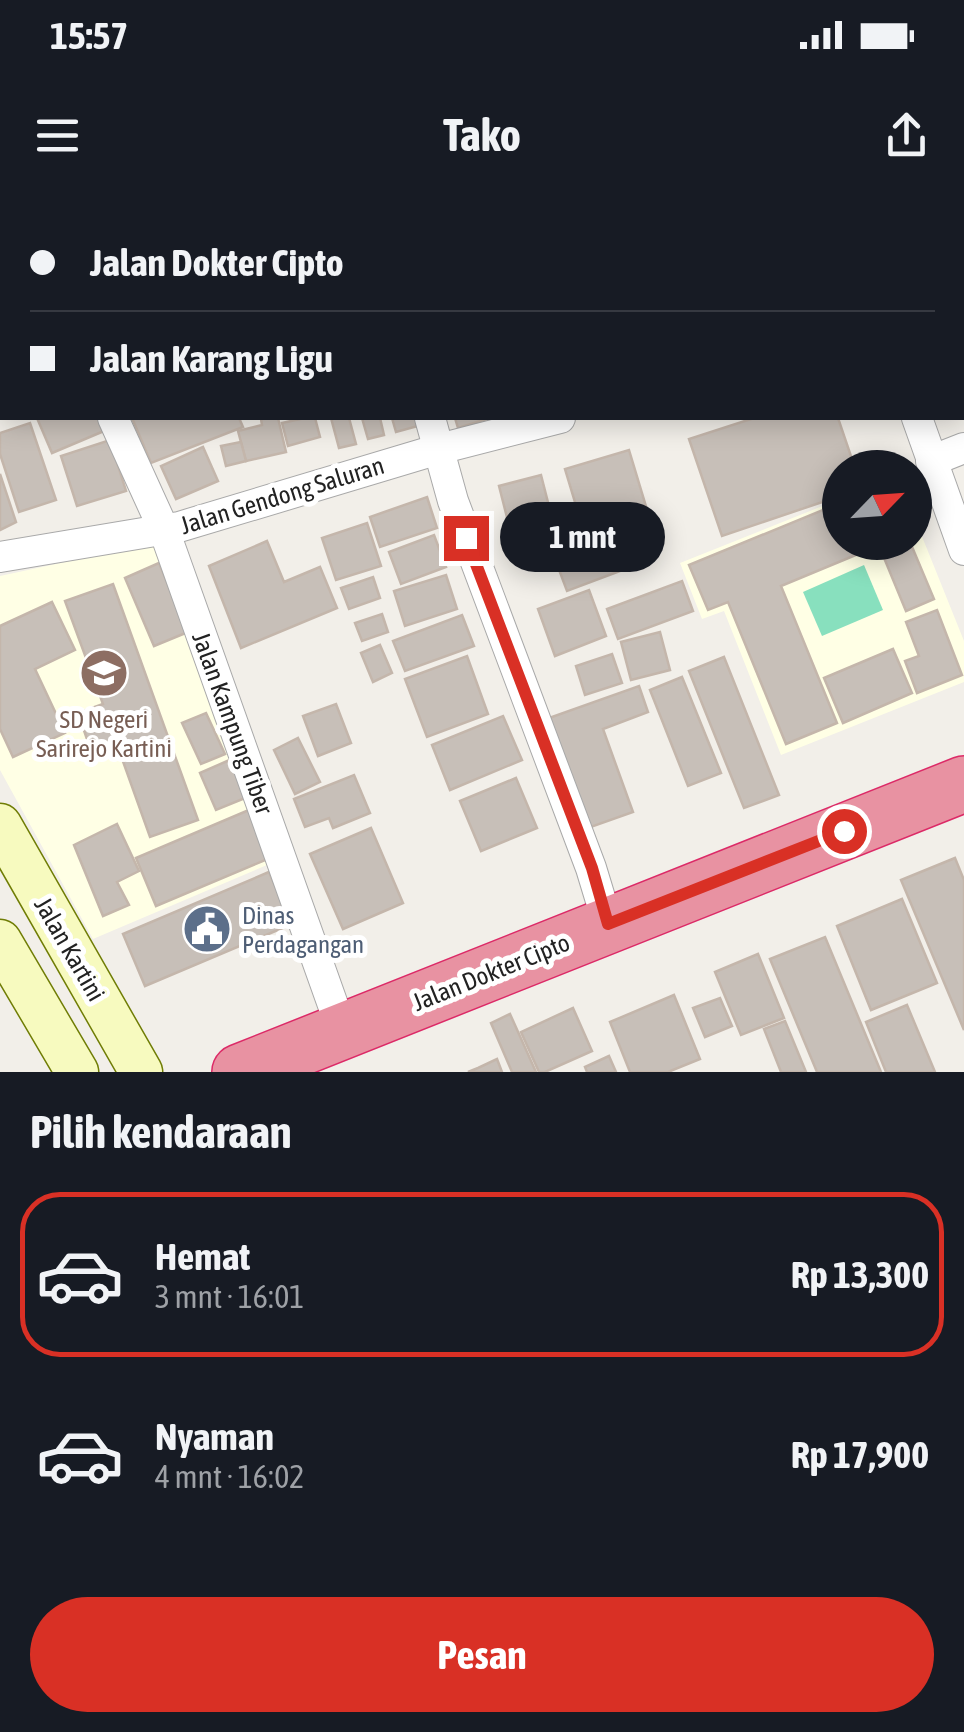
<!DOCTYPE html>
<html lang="id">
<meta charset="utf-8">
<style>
:root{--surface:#171b24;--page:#242831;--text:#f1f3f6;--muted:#9ea1a6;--line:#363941;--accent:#d93025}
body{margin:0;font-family:"Asap Condensed",sans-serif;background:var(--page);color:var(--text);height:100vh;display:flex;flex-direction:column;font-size:38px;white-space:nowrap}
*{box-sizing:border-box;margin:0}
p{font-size:32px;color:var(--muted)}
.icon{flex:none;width:55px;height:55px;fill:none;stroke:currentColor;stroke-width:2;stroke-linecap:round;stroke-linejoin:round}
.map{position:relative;height:872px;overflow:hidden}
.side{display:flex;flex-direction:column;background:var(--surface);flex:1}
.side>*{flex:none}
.hud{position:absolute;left:0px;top:0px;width:965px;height:220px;box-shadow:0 5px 25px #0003;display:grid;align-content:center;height:220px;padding:0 30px;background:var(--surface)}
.needle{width:65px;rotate:65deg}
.fabs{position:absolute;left:822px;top:250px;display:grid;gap:20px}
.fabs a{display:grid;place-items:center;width:110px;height:110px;border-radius:50%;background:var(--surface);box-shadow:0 5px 25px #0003;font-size:50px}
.end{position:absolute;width:45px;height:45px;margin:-22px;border:12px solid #d93025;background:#fff;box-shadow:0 0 0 5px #fff}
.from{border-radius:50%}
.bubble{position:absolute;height:70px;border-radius:35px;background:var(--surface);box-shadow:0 5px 25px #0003;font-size:32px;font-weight:700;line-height:70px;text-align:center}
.hud b{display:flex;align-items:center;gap:35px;height:95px;font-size:38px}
.hud b+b{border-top:2px solid var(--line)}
.hud i{width:25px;height:25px;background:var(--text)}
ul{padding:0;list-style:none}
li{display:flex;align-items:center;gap:30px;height:165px;margin:0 20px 15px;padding:0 10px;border:5px solid transparent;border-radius:40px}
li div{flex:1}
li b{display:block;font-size:38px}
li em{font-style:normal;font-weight:700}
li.active{border-color:var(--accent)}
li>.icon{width:90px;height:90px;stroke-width:1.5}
h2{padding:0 30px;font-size:45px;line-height:120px}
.primary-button{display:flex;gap:20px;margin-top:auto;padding:20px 30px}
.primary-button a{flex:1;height:115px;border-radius:60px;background:var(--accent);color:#fff;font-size:40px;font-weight:700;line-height:115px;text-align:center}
.status{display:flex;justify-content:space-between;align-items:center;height:70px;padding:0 50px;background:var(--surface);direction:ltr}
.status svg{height:28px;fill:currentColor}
header{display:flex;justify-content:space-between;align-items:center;height:130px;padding:0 30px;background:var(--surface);font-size:45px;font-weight:700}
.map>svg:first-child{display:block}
</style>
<div class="status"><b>15:57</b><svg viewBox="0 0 49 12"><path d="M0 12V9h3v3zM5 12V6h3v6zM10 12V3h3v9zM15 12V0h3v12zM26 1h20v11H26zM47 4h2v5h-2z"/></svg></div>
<header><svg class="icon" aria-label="menu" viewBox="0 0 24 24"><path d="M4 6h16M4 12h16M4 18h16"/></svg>Tako<svg class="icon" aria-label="share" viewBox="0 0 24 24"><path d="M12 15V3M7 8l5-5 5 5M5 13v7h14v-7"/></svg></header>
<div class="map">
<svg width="964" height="872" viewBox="0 0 964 872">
<rect width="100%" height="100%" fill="#f2efe9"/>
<g fill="#ffffe5">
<path d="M840,299V342H915V319L964,441V482L781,555L724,411L702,419L680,363Z"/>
<path d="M163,341L274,662L93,739L0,570V376Z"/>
</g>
<path fill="#88e0be" d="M864,365L883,410L822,436L803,392Z"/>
<g fill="#c7bfb8" stroke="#c4b6ab" stroke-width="2.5">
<path d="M67,0H104L105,2H63Z"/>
<path d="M137,0H180L174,2H138Z"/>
<path d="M380,0H474L475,2H381Z"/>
<path d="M508,0H558L559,2H509Z"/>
<path d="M691,0H810L811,2H686Z"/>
<path d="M929,0H961L964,5V12L962,2H924Z"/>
<path d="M37,218H98L104,231L52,253Z"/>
<path d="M132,218H239L243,227L151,263Z"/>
<path d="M278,218L286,252L246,261L238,231L262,225L261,219Z"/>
<path d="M305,218H315L320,237L288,246L282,223Z"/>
<path d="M331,218H349L356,244L339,248Z"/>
<path d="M362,218H380L384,235L368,239Z"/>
<path d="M392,218H427L429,223L396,232Z"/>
<path d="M455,218H490L458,228Z"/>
<path d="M754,218H838L855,268H840V296L722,336L689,239Z"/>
<path d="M30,223L56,300L19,312L0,254V233Z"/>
<path d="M110,240L126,291L77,306L61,256Z"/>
<path d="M241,242L246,261L226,266L221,246Z"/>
<path d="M203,247L218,281L176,299L161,266Z"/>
<path d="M629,250L651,323L587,342L565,269Z"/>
<path d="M0,274L16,322L0,330Z"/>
<path d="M541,275L554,326L512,337L499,286Z"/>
<path d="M427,297L437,328L380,347L370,317Z"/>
<path d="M840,303V342H887L781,386L837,523L786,544L728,402L708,410L689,365Z"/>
<path d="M367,323L381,366L336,380L322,338Z"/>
<path d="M624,333L636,365L567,391L555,359Z"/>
<path d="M434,335L446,367L401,384L389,352Z"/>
<path d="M267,341L284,382L320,367L337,408L241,448L209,366Z"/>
<path d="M907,342H910L934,399L906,411L882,353Z"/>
<path d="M159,363L188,432L154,446L125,378Z"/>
<path d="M446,375L457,409L405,426L394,391Z"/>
<path d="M373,377L380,398L349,409L341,388Z"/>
<path d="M682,381L693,411L618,439L607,409Z"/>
<path d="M113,384L198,620L150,637L115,539L90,548L78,513L103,504L65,401Z"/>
<path d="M589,390L606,436L555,456L538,409Z"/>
<path d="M52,402L75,450L35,469L65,533L13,557L0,529V426Z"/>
<path d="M937,410L962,475L917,493L905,461L919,456L906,422Z"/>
<path d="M382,414L388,432L362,441L355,423Z"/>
<path d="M462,415L474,446L405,471L393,441Z"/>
<path d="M660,432L670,470L631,480L621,442Z"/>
<path d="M380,445L392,473L373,482L361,453Z"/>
<path d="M893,449L912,493L843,523L824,478Z"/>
<path d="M612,454L622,483L585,495L576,466Z"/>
<path d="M467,456L488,514L427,537L405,479Z"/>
<path d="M724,457L779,595L744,608L689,471Z"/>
<path d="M682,477L721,573L688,586L650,490Z"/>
<path d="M639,486L648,512L603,529L633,612L588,628L549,518Z"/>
<path d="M336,504L351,543L318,556L303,516Z"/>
<path d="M206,513L225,554L201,564L182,523Z"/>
<path d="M503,516L522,560L450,590L432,545Z"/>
<path d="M298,538L320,582L295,594L274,550Z"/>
<path d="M234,558L250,596L216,610L200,573Z"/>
<path d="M354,575L370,613L333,628L329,618L305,627L294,599Z"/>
<path d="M516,578L537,628L481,651L460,601Z"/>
<path d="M249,610L270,658L156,706L136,658Z"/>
<path d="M117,624L139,671L117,682L129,705L103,716L74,645Z"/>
<path d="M371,628L403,703L343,729L310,654Z"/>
<path d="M955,658L964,680V830L901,680Z"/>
<path d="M269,672L292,724L145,786L123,734Z"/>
<path d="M902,699L937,783L871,810L837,726Z"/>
<path d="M825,737L881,872H817L770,759Z"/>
<path d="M758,754L784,818L741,835L715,772Z"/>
<path d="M674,795L700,859L668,872H630L610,822Z"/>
<path d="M720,798L732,826L705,837L693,808Z"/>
<path d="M907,805L935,872H886L866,822Z"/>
<path d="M573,808L592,851L545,872H539L521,832Z"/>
<path d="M510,814L536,872H512L491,823Z"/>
<path d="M785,821L806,872H781L764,829Z"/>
<path d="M609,856L616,872H587L585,867Z"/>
<path d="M497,859L502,872H468L478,868Z"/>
</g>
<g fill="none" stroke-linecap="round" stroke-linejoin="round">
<g stroke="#a9a9a9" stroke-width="32">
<g id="street">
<path d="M32,0L33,2"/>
<path d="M123,0L124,2"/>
<path d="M370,0L371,2"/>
<path d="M566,0L567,2"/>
<path d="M843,0L844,2"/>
<path d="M273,2L279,0"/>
<path d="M0,108L2,111"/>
<path d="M962,115L964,114"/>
<path d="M113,218L164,330L343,833"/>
<path d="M430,218L453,301L591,668L608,724"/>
<path d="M917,218L964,350"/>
<path d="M931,261L964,248"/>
<path d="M0,357L179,327L439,249L560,218"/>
</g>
</g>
<g stroke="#707d05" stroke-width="45">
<g id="secondary">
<path d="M0,625L141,872"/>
<path d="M0,741L77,872"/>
</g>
</g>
<g stroke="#dc2a67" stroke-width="58">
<path id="highway" d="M240,872L964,584"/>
</g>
<use href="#street" stroke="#fff" stroke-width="30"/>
<use href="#secondary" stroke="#f7fabf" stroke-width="42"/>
<use href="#highway" stroke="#e892a2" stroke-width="55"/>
</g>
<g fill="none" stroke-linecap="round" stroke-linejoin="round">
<path stroke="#d93025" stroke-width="12" d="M466,338L592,668L608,724L844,631"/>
</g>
<defs>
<g id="school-disc" transform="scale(2.5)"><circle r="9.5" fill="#8d6e63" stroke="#fff"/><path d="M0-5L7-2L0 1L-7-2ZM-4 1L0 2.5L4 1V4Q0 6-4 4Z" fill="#fff"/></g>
<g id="civic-disc" transform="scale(2.5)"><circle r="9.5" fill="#5c6f8a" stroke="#fff"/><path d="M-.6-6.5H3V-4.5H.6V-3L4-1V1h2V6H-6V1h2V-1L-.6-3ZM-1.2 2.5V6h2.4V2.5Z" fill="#fff"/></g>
</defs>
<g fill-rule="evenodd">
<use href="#school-disc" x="104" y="473"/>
<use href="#civic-disc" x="207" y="729"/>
</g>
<g text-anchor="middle" stroke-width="10" stroke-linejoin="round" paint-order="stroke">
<g font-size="25" fill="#222" stroke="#fff">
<text transform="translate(282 295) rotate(-17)" y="9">Jalan Gendong Saluran</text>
<text transform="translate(233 523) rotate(70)" y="9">Jalan Kampung Tiber</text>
<text transform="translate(70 749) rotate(60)" y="9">Jalan Kartini</text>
<text transform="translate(491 772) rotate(-22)" y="9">Jalan Dokter Cipto</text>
</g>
<g font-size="25" fill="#785e54" stroke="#fff">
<text x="104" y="528">SD Negeri<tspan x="104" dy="29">Sarirejo Kartini</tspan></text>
</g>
<g font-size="25" fill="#4e5e75" stroke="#fff" text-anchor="start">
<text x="242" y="724">Dinas<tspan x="242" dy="29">Perdagangan</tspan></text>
</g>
</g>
</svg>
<div class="fabs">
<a><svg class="needle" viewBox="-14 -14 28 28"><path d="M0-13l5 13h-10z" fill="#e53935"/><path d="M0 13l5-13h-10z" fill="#9ea1a6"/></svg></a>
</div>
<i class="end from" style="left:844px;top:631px"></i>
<i class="end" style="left:466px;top:338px"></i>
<div class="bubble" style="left:500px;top:302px;width:165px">1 mnt</div>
<div class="hud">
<b><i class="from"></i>Jalan Dokter Cipto</b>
<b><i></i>Jalan Karang Ligu</b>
</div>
</div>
<section class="side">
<h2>Pilih kendaraan</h2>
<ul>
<li class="active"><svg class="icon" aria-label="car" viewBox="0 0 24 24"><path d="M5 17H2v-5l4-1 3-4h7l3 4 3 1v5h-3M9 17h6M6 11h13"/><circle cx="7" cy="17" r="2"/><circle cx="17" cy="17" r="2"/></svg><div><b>Hemat</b><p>3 mnt · 16:01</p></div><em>Rp 13,300</em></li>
<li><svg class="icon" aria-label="car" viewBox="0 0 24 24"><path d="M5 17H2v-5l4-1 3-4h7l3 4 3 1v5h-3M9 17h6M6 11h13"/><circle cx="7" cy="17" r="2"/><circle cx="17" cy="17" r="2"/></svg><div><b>Nyaman</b><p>4 mnt · 16:02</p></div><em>Rp 17,900</em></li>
</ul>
<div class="primary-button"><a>Pesan</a></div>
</section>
